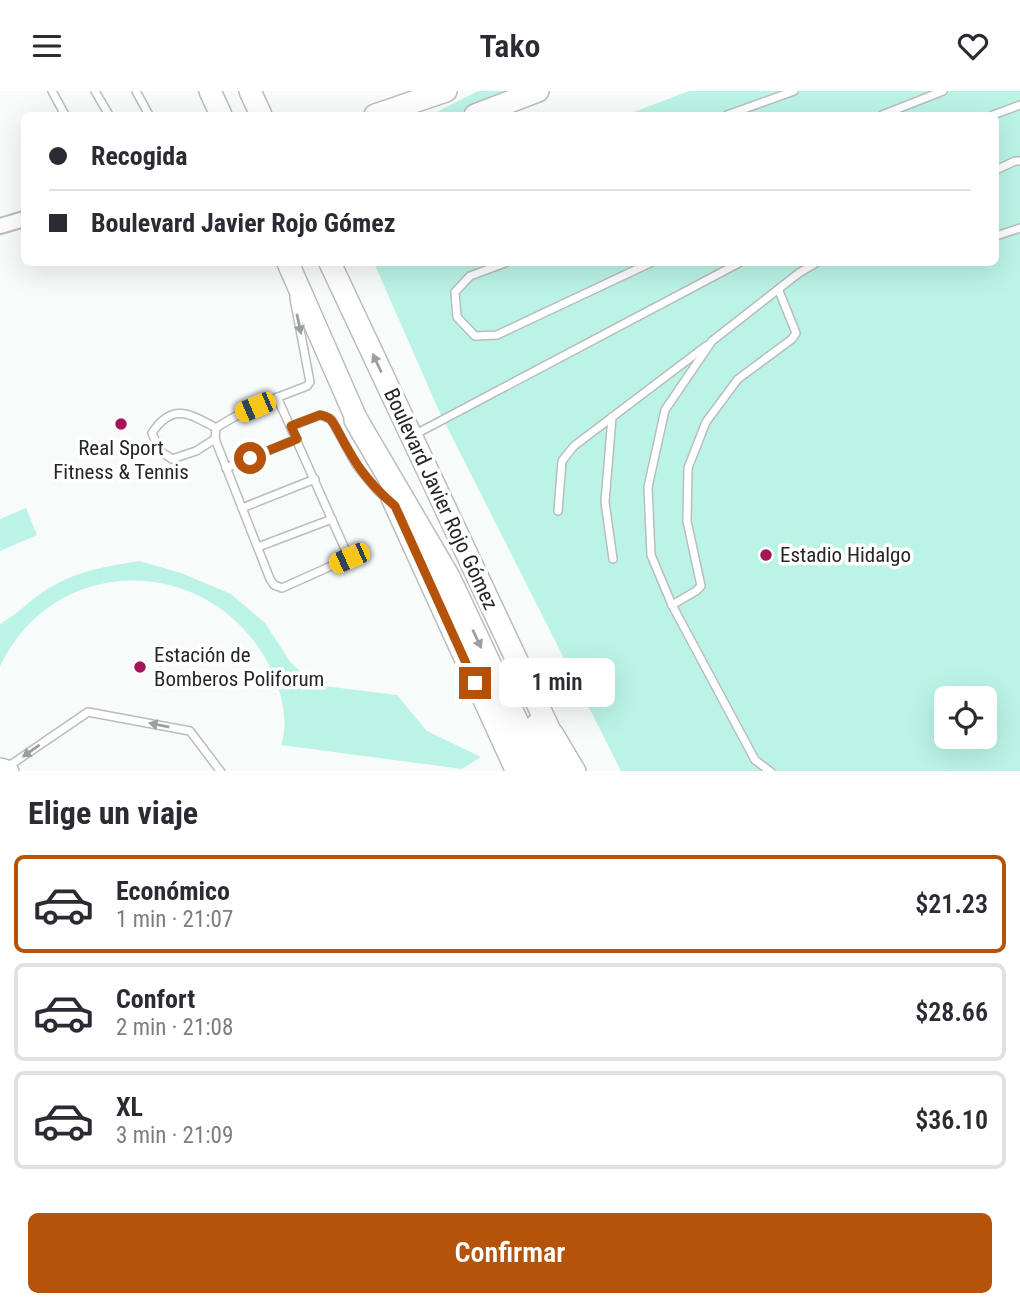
<!DOCTYPE html>
<html lang="es">
<meta charset="utf-8">
<style>
:root{--surface:#fff;--page:#f7f7f7;--text:#2b2b33;--muted:#7c7c81;--line:#e1e1e2;--accent:#b45309}
body{margin:0;font-family:"Roboto Condensed",sans-serif;background:var(--page);color:var(--text);height:100vh;display:flex;flex-direction:column;font-size:26px;white-space:nowrap}
*{box-sizing:border-box;margin:0}
p{font-size:23px;color:var(--muted)}
.icon{flex:none;width:38px;height:38px;fill:none;stroke:currentColor;stroke-width:2;stroke-linecap:round;stroke-linejoin:round}
.map{position:relative;height:680px;overflow:hidden}
.sheet{display:flex;flex-direction:column;background:var(--surface);flex:1}
.sheet>*{flex:none}
.top-card{position:absolute;left:21px;top:21px;width:978px;height:154px;border-radius:10px;box-shadow:0 7px 28px #0002;display:grid;align-content:center;height:154px;padding:0 28px;background:var(--surface)}
.tools{position:absolute;left:934px;top:595px;display:grid;gap:14px}
.tools a{display:grid;place-items:center;width:63px;height:63px;border-radius:10px;background:var(--surface);box-shadow:0 7px 28px #0002;font-size:35px}
.end{position:absolute;width:32px;height:32px;margin:-16px;border:9px solid #b45309;background:#fff;box-shadow:0 0 0 4px #fff}
.from{border-radius:50%}
.bubble{position:absolute;height:49px;border-radius:10px;background:var(--surface);box-shadow:0 7px 28px #0002;font-size:23px;font-weight:600;line-height:49px;text-align:center}
.car{position:absolute;width:21px;height:42px;margin:-21px -10px;border-radius:9px;box-shadow:0 0 5px 2px #0007;background:linear-gradient(#f5c518 24%,#345 0 40%,#f5c518 0 76%,#345 0 86%,#f5c518 0)}
.top-card b{display:flex;align-items:center;gap:24px;height:66px;font-size:26px}
.top-card b+b{border-top:2px solid var(--line)}
.top-card i{width:18px;height:18px;background:var(--text)}
ul{padding:0;list-style:none}
li{display:flex;align-items:center;gap:21px;height:98px;margin:0 14px 10px;padding:0 14px;border:4px solid var(--line);border-radius:10px}
li div{flex:1}
li b{display:block;font-size:26px}
li em{font-style:normal;font-weight:600}
li.active{border-color:var(--accent)}
li>.icon{width:63px;height:63px;stroke-width:1.5}
h2{padding:0 28px;font-size:32px;line-height:84px}
.button{display:flex;gap:14px;margin-top:auto;padding:14px 28px}
.button a{flex:1;height:80px;border-radius:10px;background:var(--accent);color:#fff;font-size:28px;font-weight:600;line-height:80px;text-align:center}
header{display:flex;justify-content:space-between;align-items:center;height:91px;padding:0 28px;background:var(--surface);font-size:32px;font-weight:600}
.map>svg:first-child{display:block}
</style>
<header><svg class="icon" aria-label="menu" viewBox="0 0 24 24"><path d="M4 6h16M4 12h16M4 18h16"/></svg>Tako<svg class="icon" aria-label="heart" viewBox="0 0 24 24"><path d="M12 20l-8-8c-3-5 5-10 8-4 3-6 11-1 8 4z"/></svg></header>
<div class="map">
<svg width="1020" height="681" viewBox="0 0 1020 681">
<rect width="100%" height="100%" fill="#f7fbfa"/>
<g fill="#bbf4e7" fill-rule="evenodd">
<path d="M478,0H515L454,24H431Z"/>
<path d="M689,0H1020V680H621L440,322L374,172H996V24H626ZM947,607H985V646H947Z"/>
<path d="M26,417L37,444L0,460V428Z"/>
<path d="M139,470L181,482L231,503L265,532L291,572L316,594L397,604L427,640L481,666L462,678L281,654C289,632 282,604 273,582C219,464 58,456 0,575V533C18,523 31,508 49,497C77,480 107,475 139,470Z"/>
</g>
<g fill="none" stroke-linecap="round" stroke-linejoin="round">
<g stroke="#b9bdbc" stroke-width="10">
<g id="lane">
<path d="M52,0L65,24"/>
<path d="M95,0L109,24"/>
<path d="M136,0L149,24"/>
<path d="M727,24L794,0"/>
<path d="M882,24L943,0"/>
<path d="M993,24L1020,14"/>
<path d="M996,79L1015,70H1020"/>
<path d="M996,145L1020,137"/>
<path d="M505,172L470,185L455,201L457,226L475,245L497,244L650,172"/>
<path d="M277,306L349,467L282,497L274,494L270,488L215,348L216,337C244,318 276,307 307,295L310,291L294,207"/>
<path d="M612,326L605,411L613,468"/>
<path d="M291,335L320,324L331,328L357,375L377,399L389,410"/>
<path d="M412,345L739,172"/>
<path d="M215,348L196,360L172,368L160,360L152,342C172,312 189,322 216,337"/>
<path d="M226,377L297,348"/>
<path d="M242,417L315,388"/>
<path d="M558,420L562,370L574,355L706,255"/>
<path d="M258,456L332,428"/>
<path d="M672,514L696,500L701,495L687,430L688,377L706,331L738,288L792,248L796,242L779,200"/>
<path d="M6,677L88,621L190,640L221,681"/>
<path d="M771,681L755,669L672,514L651,464L648,396L665,319L712,250L799,182L816,172"/>
</g>
</g>
<g stroke="#b9bdbc" stroke-width="18">
<path id="street" d="M0,135L24,128"/>
</g>
<g stroke="#b9bdbc" stroke-width="24">
<g id="secondary">
<path d="M210,0L221,24"/>
<path d="M250,0L261,24"/>
<path d="M375,24L446,0"/>
<path d="M475,24L538,0"/>
<path d="M288,172L363,343"/>
<path d="M330,172L552,644"/>
<path d="M392,407L517,681"/>
<path d="M536,634L555,681"/>
</g>
</g>
<g stroke="#b9bdbc" stroke-width="26">
<g id="primary">
<path d="M356,329L448,486L540,681"/>
<path d="M552,644L574,681"/>
<path d="M0,679L7,681"/>
</g>
</g>
<use href="#lane" stroke="#fff" stroke-width="7"/>
<use href="#street" stroke="#fff" stroke-width="14"/>
<use href="#secondary" stroke="#fff" stroke-width="21"/>
<use href="#primary" stroke="#fff" stroke-width="23"/>
</g>
<defs><path id="oneway-solid" d="M-6-.8H1V-3.2L6.5 0L1 3.2V.8H-6Z" transform="scale(1.75)"/></defs>
<g fill="#9d9e9d">
<use href="#oneway-solid" transform="translate(299 233) rotate(78)"/>
<use href="#oneway-solid" transform="translate(377 272) rotate(-115)"/>
<use href="#oneway-solid" transform="translate(477 548) rotate(65)"/>
<use href="#oneway-solid" transform="translate(159 634) rotate(-169)"/>
<use href="#oneway-solid" transform="translate(31 660) rotate(145)"/>
</g>
<g fill="none" stroke-linecap="round" stroke-linejoin="round">
<path stroke="#b45309" stroke-width="9" d="M250,367L297,348L291,335L320,324C331,325 334,333 339,342C355,373 368,392 395,415L475,592"/>
</g>
<g fill="#a51557" stroke="#fff" stroke-width="2.5">
<circle cx="121" cy="333" r="7"/>
<circle cx="766" cy="464" r="7"/>
<circle cx="140" cy="576" r="7"/>
</g>
<g text-anchor="middle" stroke-width="7" stroke-linejoin="round" paint-order="stroke">
<g font-size="21" fill="#252726" stroke="#fff" text-anchor="start">
<text x="121" y="364" text-anchor="middle">Real Sport<tspan x="121" dy="24">Fitness &amp; Tennis</tspan></text>
<text x="780" y="471">Estadio Hidalgo</text>
<text x="154" y="571">Estación de<tspan x="154" dy="24">Bomberos Poliforum</tspan></text>
</g>
<g font-size="21" fill="#252726" stroke="#fff">
<text transform="translate(441 408) rotate(65)" y="7">Boulevard Javier Rojo Gómez</text>
</g>
</g>
</svg>
<div class="tools">
<a><svg class="icon" aria-label="locate" viewBox="0 0 24 24"><circle cx="12" cy="12" r="6"/><path d="M12 2v4M12 18v4M2 12h4M18 12h4"/></svg></a>
</div>
<i class="end from" style="left:250px;top:367px"></i>
<i class="end" style="left:475px;top:592px"></i>
<div class="bubble" style="left:499px;top:567px;width:116px">1 min</div>
<i class="car" style="left:255px;top:316px;rotate:247deg"></i>
<i class="car" style="left:349px;top:467px;rotate:246deg"></i>
<div class="top-card">
<b><i class="from"></i>Recogida</b>
<b><i></i>Boulevard Javier Rojo Gómez</b>
</div>
</div>
<section class="sheet">
<h2>Elige un viaje</h2>
<ul>
<li class="active"><svg class="icon" aria-label="car" viewBox="0 0 24 24"><path d="M5 17H2v-5l4-1 3-4h7l3 4 3 1v5h-3M9 17h6M6 11h13"/><circle cx="7" cy="17" r="2"/><circle cx="17" cy="17" r="2"/></svg><div><b>Económico</b><p>1 min · 21:07</p></div><em>$21.23</em></li>
<li><svg class="icon" aria-label="car" viewBox="0 0 24 24"><path d="M5 17H2v-5l4-1 3-4h7l3 4 3 1v5h-3M9 17h6M6 11h13"/><circle cx="7" cy="17" r="2"/><circle cx="17" cy="17" r="2"/></svg><div><b>Confort</b><p>2 min · 21:08</p></div><em>$28.66</em></li>
<li><svg class="icon" aria-label="car" viewBox="0 0 24 24"><path d="M5 17H2v-5l4-1 3-4h7l3 4 3 1v5h-3M9 17h6M6 11h13"/><circle cx="7" cy="17" r="2"/><circle cx="17" cy="17" r="2"/></svg><div><b>XL</b><p>3 min · 21:09</p></div><em>$36.10</em></li>
</ul>
<div class="button"><a>Confirmar</a></div>
</section>
